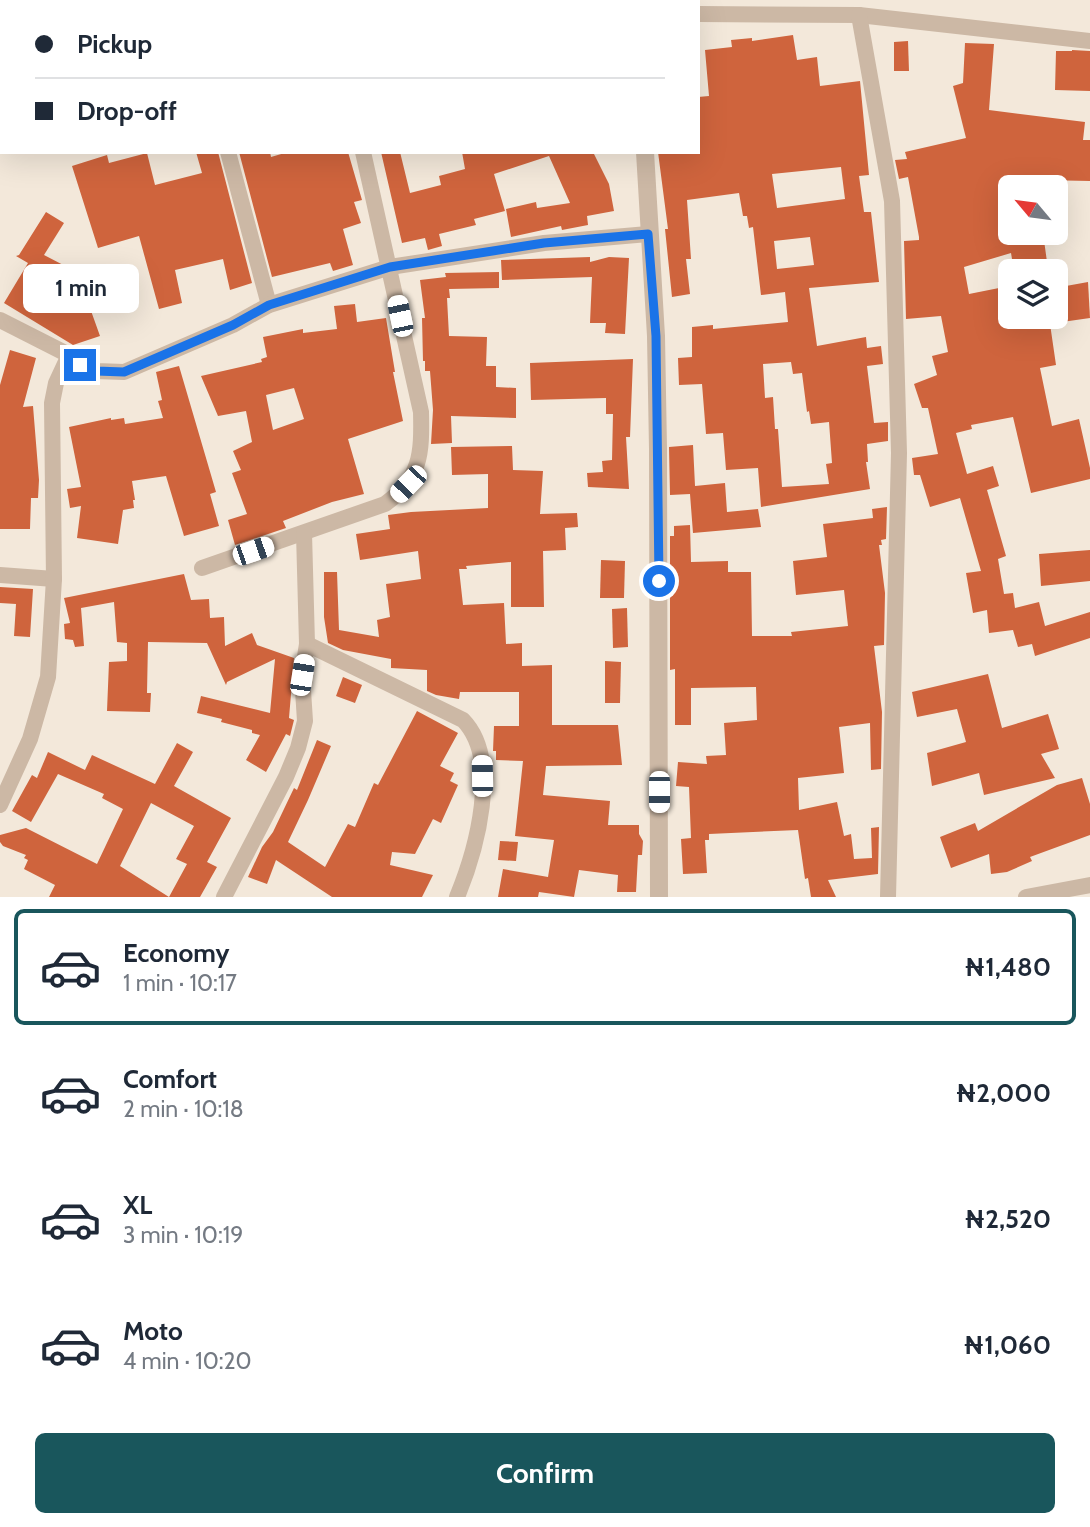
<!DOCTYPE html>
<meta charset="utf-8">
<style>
:root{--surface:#fff;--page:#f2f2f3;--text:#1f2937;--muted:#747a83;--line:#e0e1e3;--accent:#19565c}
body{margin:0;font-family:Cabin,sans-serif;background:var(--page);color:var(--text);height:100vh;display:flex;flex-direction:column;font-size:26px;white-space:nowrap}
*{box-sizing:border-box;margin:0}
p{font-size:23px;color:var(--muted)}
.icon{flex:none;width:38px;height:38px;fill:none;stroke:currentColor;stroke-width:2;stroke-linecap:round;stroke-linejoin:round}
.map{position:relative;height:897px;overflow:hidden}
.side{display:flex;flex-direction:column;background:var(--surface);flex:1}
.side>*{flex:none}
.hud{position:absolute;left:0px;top:0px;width:700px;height:154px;box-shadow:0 7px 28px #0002;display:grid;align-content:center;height:154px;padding:0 35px;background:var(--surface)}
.needle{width:46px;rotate:299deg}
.controls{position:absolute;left:998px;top:175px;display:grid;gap:14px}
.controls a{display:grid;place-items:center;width:70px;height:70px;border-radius:10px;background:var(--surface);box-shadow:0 7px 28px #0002;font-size:35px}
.end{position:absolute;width:32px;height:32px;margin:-16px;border:9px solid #1a73e8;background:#fff;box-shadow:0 0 0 4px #fff}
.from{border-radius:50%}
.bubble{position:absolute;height:49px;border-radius:10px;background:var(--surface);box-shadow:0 7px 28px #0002;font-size:23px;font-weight:700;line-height:49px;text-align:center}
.car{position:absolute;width:21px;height:42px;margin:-21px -10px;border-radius:9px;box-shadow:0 0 5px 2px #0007;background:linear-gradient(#fff 24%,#345 0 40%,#fff 0 76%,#345 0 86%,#fff 0)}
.hud b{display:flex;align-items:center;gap:24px;height:66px;font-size:26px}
.hud b+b{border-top:2px solid var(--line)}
.hud i{width:18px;height:18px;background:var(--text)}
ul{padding:12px 0 0;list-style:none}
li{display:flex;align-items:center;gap:21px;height:116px;margin:0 14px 10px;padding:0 21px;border:4px solid transparent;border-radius:10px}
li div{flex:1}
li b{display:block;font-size:26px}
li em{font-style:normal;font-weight:700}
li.selected{border-color:var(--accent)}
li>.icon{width:63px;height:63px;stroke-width:1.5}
.cta{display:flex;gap:14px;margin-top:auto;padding:14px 35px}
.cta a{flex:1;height:80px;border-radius:10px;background:var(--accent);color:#fff;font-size:28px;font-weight:700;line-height:80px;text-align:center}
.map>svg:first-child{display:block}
</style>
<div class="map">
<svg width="1090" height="897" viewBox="0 0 1090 897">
<rect width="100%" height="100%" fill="#f3e8da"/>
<g fill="#cf643d" fill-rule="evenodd">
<path d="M793,35L797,60L817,57L820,86L860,81L869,175L859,176L864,212H871L879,282L809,288L817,346L866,337L867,348L881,346L883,364L867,366L874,423L888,422V441L867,444L868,462H866L870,489L761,507L758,468L726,470L723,433L706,434L702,384L679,385L678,358L692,357V327L713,325V329L788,322L785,292L761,295L753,227L749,228L747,216H743L739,193L687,200L691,259H686L690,294L672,297L665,229H668L658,152H698V97L709,96L705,50L732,47L731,40L752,38V41ZM841,167L845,199L777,208L772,174ZM810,237L814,265L777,269L774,241ZM791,362L793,374L802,373L807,412L809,411L811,424L829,422L832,463L826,464L829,484L782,487L778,429H775L773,397L765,398L763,364Z"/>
<path d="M908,41L909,71H894V42Z"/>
<path d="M965,43L994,44L989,110L1085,122L1083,140H1090V181L1041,180V187H1010V233H1043L1048,269L1014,271L1011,253L964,267L969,294L999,288L1004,317H1049L1056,365L1040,368L1052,426L1079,419L1090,468V479L1031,493L1013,417L971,425L972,429L956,433L967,474L993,466L999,486L987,490L1006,556L998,559L1004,594L1013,593L1015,608L1039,602L1045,626L1090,612V638L1035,656L1032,644L1018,647L1013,630L989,633L987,610L973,613L966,573L981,571L960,498L930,507L920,475H914L912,458L938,454L928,408H922L914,384L937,375L932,356L948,352L941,316L906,319L904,241L919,240V237L908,177L899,179L895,160L907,159L905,152L966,138L953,86L963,83Z"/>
<path d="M1072,50L1090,51V91L1055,90L1056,51H1072Z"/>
<path d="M196,152H218L252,283L230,290L223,259L175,270L182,303L159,309L139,236L98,248L72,166L107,155L109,163L147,153L155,185L202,173Z"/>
<path d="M239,152H270L271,157L288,152H348L362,200L354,202L361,223L343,229L353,265L333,271L330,263L272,277Z"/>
<path d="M381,152H400L410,193L441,185L439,176L465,169L462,152H593L609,184L614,211L587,216L588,225L562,230L561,226L511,237L506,209L536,202L537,208L570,203L549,156L494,174L505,211L474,219L476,225L439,234L442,246L428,250L425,238L402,243Z"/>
<path d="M46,212L64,223L44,255L96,282L99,307L90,308L100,336L73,345L4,303L28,263L16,256L19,255Z"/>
<path d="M590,257V262L609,257L629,258L625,334L605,333L606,323H590L592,277L502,280L501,260Z"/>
<path d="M499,272V288L449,289L450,298H447L449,336L487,337L486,366H496V387L516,388V418L451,416L452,443L431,444L433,410L430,371H425V361H423L422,318H425L420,280L446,277L445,273Z"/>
<path d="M1088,282L1090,318L1055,323V288Z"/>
<path d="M355,304L357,322L386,318L395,372H393L403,421L348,439L364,494L332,502L283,521L286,528L235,545L228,520L247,514L232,473L241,470L233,451L252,442L246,411L218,416L201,376L262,362L261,359L267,357L263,337L303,329V333L337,329L334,306ZM294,388L304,419L273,430L266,395Z"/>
<path d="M10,350L36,358L23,407L33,406L39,480L38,498H31L30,529H0V385Z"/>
<path d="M633,359L630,437H626L629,489L588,487L587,473L603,472L602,461L612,460L613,414H606V398L531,400L530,363Z"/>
<path d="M179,366L216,492L210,494L219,526L184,536L166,476L132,481L135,500H133L134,508L123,510L118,544L77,538L81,506L70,508L67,489L81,487L69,427L111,418V420L124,418L125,424L163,418L158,401L162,400L156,372Z"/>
<path d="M693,445L695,486L725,483L727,512L758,509L761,527L693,533L690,494L670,495L669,447Z"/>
<path d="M512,446L513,470L543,471L540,514L577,513L578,527L565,528L566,550L543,551L544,607H511V562L466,566L467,569H459L463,605L504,603L506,644L522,643V666L552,665V725H618L622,765L546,766L543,795L610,801L608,825H639V834L643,841L642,855H638L636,892H617L618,875L579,870L574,897L539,892L538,897H498L503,869L548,877L554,840L515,836L523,761L496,760V751H493L494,726H519V692H460L459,699L436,695L427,691V670L391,668V659L343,650L328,643L324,617V572H337L339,630L379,637L377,620L390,617L386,584L421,579L418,551L360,560L356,534L390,529L388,515L411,512L488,508V474L452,475L451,447Z"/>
<path d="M887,507L886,539L881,540L882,545H879L885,593L884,645L874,646L882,712L881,769L871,770L870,723L839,727L844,773L798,778L799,810L837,802L844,836L851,834L854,859L872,858L871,828L879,827L878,874L828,880L836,897H811L808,878L805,879L798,830L709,834V840H705L707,873L683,874L681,839L691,838L689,787L676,786L678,762L707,764L706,756L726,755L724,723L757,720L756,687L691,688V725H675V669L670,670V536H674V526L690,525L691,562L728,561V572H751L752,636H792L791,632L848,626L844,590L796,595L793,561L827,557L823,524L873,518L872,509Z"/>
<path d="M1090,550V581L1041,586L1039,554Z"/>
<path d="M601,560L625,561L624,598H600Z"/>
<path d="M184,574L191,600L209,599L210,618L224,617L225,646L252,633L257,645L294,658L289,718L294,720L290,736L286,734L266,772L246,760L260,735L252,733V730L221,722L222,719L197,713L201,696L270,713L275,659L227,682L226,685L207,643L148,642L147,693H151L150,712L107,711L109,662L127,661V643L117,642L114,602L81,608L84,646L75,647L73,640L65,639L64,624L70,623L64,598Z"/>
<path d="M0,587L33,589L30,637L14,636L16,604L0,603Z"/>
<path d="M627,608L628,647L613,648L612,609Z"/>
<path d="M605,661L621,662L620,703H605Z"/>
<path d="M988,674L1002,728L1048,714L1059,749L1041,754L1055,778L984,795L979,773L932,786L927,753L966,742L957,709L917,717L912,692Z"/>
<path d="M343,677L362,685L355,703L336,696Z"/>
<path d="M417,711L458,733L440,766L454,773L450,781L458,785L441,823L433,819L415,854L392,852L390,865L433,875L422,897H332L276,860L267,884L248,877L262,847L273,832L294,788L297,790L317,740L331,746L308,800L288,842L325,867L348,824L355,827L374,783L378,785Z"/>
<path d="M177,743L193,752L174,786L231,818L207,862L217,867L200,897H49L55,885L24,869L28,860L24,858L26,855L3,846L0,842V835L26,828L97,864L123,809L102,798L104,794L58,774L31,822L12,811L32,775L37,778L48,752L85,770L92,755L155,784ZM151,803L194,826L176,859L187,864L169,897L120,866Z"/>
<path d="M1082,778L1090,804V835L1030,857L1032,861L1007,872L991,874L989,854L951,868L940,837L975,823L978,831L1057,785Z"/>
<path d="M500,841L518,842L516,861L498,860Z"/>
</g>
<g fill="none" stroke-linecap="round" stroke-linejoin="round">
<g stroke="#ccb8a5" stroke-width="16">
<path d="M326,0L327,2"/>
<path d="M698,14L859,15L1090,41"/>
<path d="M859,15L892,201L899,453L888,897"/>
<path d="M228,152L269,305"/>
<path d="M0,320L69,355L88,368L96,371L124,372L233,325L269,305L390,267L544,243L648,234"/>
<path d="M202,568L385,504C421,478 422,454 421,412L363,152"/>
<path d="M0,575L54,579"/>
<path d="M307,644L463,720C502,760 476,851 457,897"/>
<path d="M0,805L30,739L48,677L54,579L52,403L56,383L69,355"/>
<path d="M224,897L286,777L298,748L305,721L302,675L307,644L304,533"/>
<path d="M1026,897L1090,885"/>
</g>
<g stroke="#ccb8a5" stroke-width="18">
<path d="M636,0V2"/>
<path d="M645,152L656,336L658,449L659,897"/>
</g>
</g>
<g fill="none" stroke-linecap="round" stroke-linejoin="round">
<path stroke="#1a73e8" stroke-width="9" d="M80,365L96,371L124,372L233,325L269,305L390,267L544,243L648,234L656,336L659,581"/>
</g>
</svg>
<div class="controls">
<a><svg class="needle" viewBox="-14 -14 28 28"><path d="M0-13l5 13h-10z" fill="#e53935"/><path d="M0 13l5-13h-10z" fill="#747a83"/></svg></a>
<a><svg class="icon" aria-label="layers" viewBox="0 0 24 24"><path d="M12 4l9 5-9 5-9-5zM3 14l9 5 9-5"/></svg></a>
</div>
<i class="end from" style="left:659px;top:581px"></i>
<i class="end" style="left:80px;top:365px"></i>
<div class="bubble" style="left:23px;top:264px;width:116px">1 min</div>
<i class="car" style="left:400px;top:316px;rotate:348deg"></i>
<i class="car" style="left:408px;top:484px;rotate:224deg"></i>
<i class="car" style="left:253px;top:551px;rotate:71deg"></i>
<i class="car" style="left:302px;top:675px;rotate:9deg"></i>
<i class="car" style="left:482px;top:776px;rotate:359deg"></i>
<i class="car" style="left:659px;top:792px;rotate:180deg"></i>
<div class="hud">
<b><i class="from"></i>Pickup</b>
<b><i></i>Drop-off</b>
</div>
</div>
<section class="side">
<ul>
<li class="selected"><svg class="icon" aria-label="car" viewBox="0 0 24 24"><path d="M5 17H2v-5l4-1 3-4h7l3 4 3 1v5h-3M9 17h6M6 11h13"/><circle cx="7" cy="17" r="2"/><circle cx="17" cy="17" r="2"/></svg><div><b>Economy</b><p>1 min · 10:17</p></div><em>₦1,480</em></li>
<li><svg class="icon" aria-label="car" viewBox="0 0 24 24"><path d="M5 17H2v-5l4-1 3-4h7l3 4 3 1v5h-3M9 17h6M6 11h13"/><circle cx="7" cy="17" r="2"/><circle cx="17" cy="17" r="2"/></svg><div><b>Comfort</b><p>2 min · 10:18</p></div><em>₦2,000</em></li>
<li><svg class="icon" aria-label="car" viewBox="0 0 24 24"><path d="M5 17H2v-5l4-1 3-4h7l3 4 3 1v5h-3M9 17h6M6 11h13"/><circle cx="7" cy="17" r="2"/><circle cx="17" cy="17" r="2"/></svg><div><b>XL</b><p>3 min · 10:19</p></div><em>₦2,520</em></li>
<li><svg class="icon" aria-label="car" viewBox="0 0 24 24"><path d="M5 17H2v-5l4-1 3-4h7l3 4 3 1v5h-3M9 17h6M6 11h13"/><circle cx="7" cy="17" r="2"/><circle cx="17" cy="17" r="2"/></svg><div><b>Moto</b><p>4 min · 10:20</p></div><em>₦1,060</em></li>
</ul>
<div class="cta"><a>Confirm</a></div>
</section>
